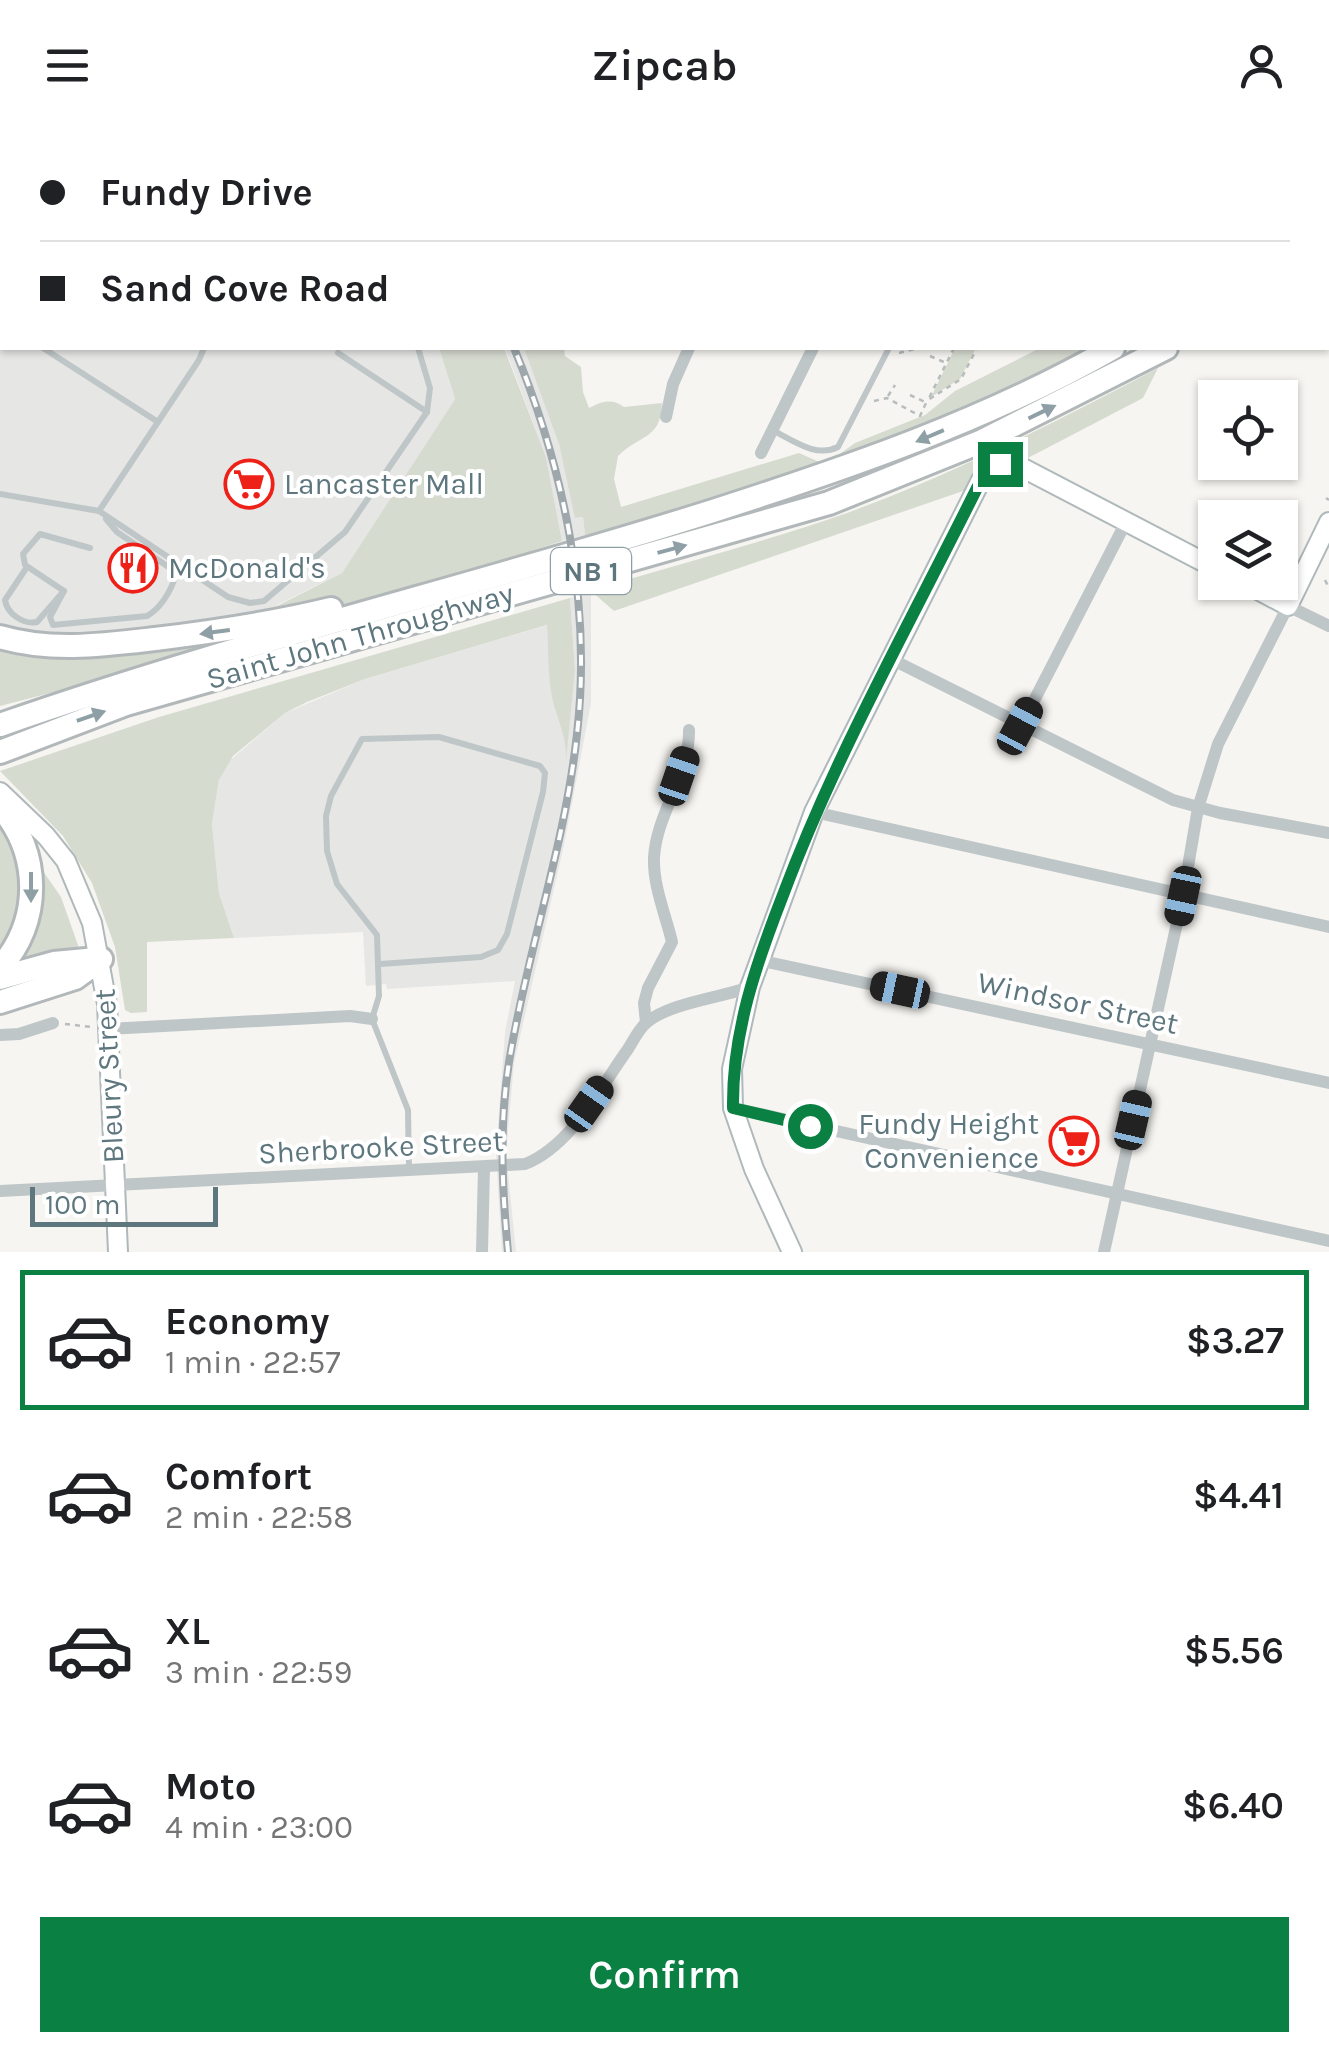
<!DOCTYPE html>
<meta charset="utf-8">
<style>
:root{--surface:#fff;--page:#f2f2f2;--text:#202124;--muted:#757577;--line:#e0e0e0;--accent:#0b8043}
body{margin:0;font-family:Karla,sans-serif;background:var(--page);color:var(--text);height:100vh;display:flex;flex-direction:column;font-size:38px;white-space:nowrap}
*{box-sizing:border-box;margin:0}
p{font-size:32px;color:var(--muted)}
.icon{flex:none;width:55px;height:55px;fill:none;stroke:currentColor;stroke-width:2;stroke-linecap:round;stroke-linejoin:round}
.map{position:relative;height:1122px;overflow:hidden}
.drawer{display:flex;flex-direction:column;background:var(--surface);flex:1}
.drawer>*{flex:none}
.top-card{position:absolute;left:0px;top:0px;width:1330px;height:220px;box-shadow:0 2px 8px #0004;display:grid;align-content:center;height:220px;padding:0 40px;background:var(--surface)}
.tools{position:absolute;left:1198px;top:250px;display:grid;gap:20px}
.tools a{display:grid;place-items:center;width:100px;height:100px;border-radius:0px;background:var(--surface);box-shadow:0 2px 8px #0004;font-size:50px}
.scale{position:absolute;left:30px;bottom:25px;width:188px;box-sizing:border-box;padding-left:10px;border:5px solid #5e777e;border-top:0;font-size:28px;line-height:35px;white-space:nowrap;color:#5e777e;-webkit-text-stroke:8px #fff;paint-order:stroke}
.end{position:absolute;width:45px;height:45px;margin:-22px;border:12px solid #0b8043;background:#fff;box-shadow:0 0 0 5px #fff}
.from{border-radius:50%}
.car{position:absolute;width:30px;height:60px;margin:-30px -15px;border-radius:12px;box-shadow:0 0 8px 2px #0007;background:linear-gradient(#222 24%,#8ab4d8 0 40%,#222 0 76%,#8ab4d8 0 86%,#222 0)}
.top-card b{display:flex;align-items:center;gap:35px;height:95px;font-size:38px}
.top-card b+b{border-top:2px solid var(--line)}
.top-card i{width:25px;height:25px;background:var(--text)}
ul{padding:18px 0 0;list-style:none}
li{display:flex;align-items:center;gap:30px;height:140px;margin:0 20px 15px;padding:0 20px;border:5px solid transparent;border-radius:0px}
li div{flex:1}
li b{display:block;font-size:38px}
li em{font-style:normal;font-weight:600}
li.selected{border-color:var(--accent)}
li>.icon{width:90px;height:90px;stroke-width:1.5}
.button{display:flex;gap:20px;margin-top:auto;padding:20px 40px}
.button a{flex:1;height:115px;border-radius:0px;background:var(--accent);color:#fff;font-size:40px;font-weight:600;line-height:115px;text-align:center}
header{display:flex;justify-content:space-between;align-items:center;height:130px;padding:0 40px;background:var(--surface);font-size:45px;font-weight:600}
.map>svg:first-child{display:block}
</style>
<header><svg class="icon" aria-label="menu" viewBox="0 0 24 24"><path d="M4 6h16M4 12h16M4 18h16"/></svg>Zipcab<svg class="icon" aria-label="person" viewBox="0 0 24 24"><circle cx="12" cy="8" r="4"/><path d="M4 21q1-7 8-7t8 7"/></svg></header>
<div class="map">
<svg width="1329" height="1122" viewBox="0 0 1329 1122">
<rect width="100%" height="100%" fill="#f6f5f1"/>
<g fill="#e6e6e5">
<path d="M0,0L242,2H2V218H439L455,269L342,443L277,475L282,491L218,502L0,507Z"/>
<path d="M505,218H524L536,244L559,314L576,388L583,387L585,405L562,411L546,327Z"/>
<path d="M591,461V573L564,715L514,933L506,1022L516,1122H502L496,1023L505,902L515,851L387,859L386,854L366,856L363,802L234,808L219,763L212,694L219,650L228,632L285,583L365,549L548,495L554,576L567,616L575,539L570,468Z"/>
</g>
<g fill="#d6dbd0">
<path d="M1088,0H1329V53L1328,2Z"/>
<path d="M439,218H504L546,327L562,411L398,464L282,491L277,476L342,443L455,269Z"/>
<path d="M524,218H564L565,226L581,237L583,262L589,278C602,271 612,268 624,277L662,273C661,310 640,304 618,326L614,349L621,377L799,323L817,331H830L855,313L925,285L955,261L1040,218H1087L952,285L802,344L608,402L585,405L583,387L575,388L559,314Z"/>
<path d="M955,218H976L960,249L931,267Z"/>
<path d="M1158,238L1143,268L1026,329C994,314 979,334 966,360L614,481L591,461C676,434 763,413 847,383C956,343 1056,292 1158,238Z"/>
<path d="M570,468L575,540L566,631C567,610 560,596 554,576C547,550 549,521 547,495L365,549L307,572L285,583L233,626L219,650L212,694L219,763L234,808L147,812V882L131,883L125,880L115,817L92,753L63,706L0,641L159,587Z"/>
<path d="M234,506L233,516L0,576V516Z"/>
<path d="M0,698C27,750 27,776 0,827Z"/>
<path d="M38,734L61,767L79,818L12,839Z"/>
</g>
<g fill="none" stroke-linecap="round" stroke-linejoin="round">
<g stroke="#afb8bb" stroke-width="22">
<g id="secondary">
<path d="M938,0L943,2"/>
<path d="M1328,198L1329,199"/>
<path d="M1243,452L1288,476L1329,392"/>
<path d="M0,662L46,706L66,731L92,793L107,874L118,1122"/>
<path d="M792,1122L754,1039L733,978L732,939L750,857L814,682L981,350C991,335 1005,331 1021,337L1215,438"/>
</g>
</g>
<g stroke="#b2b8ba" stroke-width="28">
<g id="highway">
<path d="M1328,76L1329,75"/>
<path d="M1328,108L1329,107"/>
<path d="M0,507C51,522 103,515 155,509C214,502 273,493 331,479"/>
<path d="M0,595C234,513 476,456 713,381C850,337 987,290 1113,218"/>
<path d="M0,622L126,574L829,373L980,312L1166,218"/>
<path d="M0,676C41,724 42,790 0,838"/>
<path d="M0,848L54,833L97,829"/>
<path d="M0,872L75,848L101,829"/>
</g>
</g>
<g stroke="#b7bcbd" stroke-width="2.5" stroke-dasharray="5 5" stroke-linecap="butt">
<path d="M881,2L882,0"/>
<path d="M954,218L928,270L961,249L977,218"/>
<path d="M899,223L915,219"/>
<path d="M930,226L946,233"/>
<path d="M910,265L925,272"/>
<path d="M888,266L895,255"/>
<path d="M874,271L887,268L920,286L927,271"/>
<path d="M1326,368L1329,370"/>
<path d="M1325,450L1329,458"/>
<path d="M65,894L92,897"/>
</g>
<g stroke="#bfc6c8" stroke-width="6">
<path d="M214,0L218,2"/>
<path d="M59,2L61,0"/>
<path d="M717,2L718,0"/>
<path d="M0,189L2,191"/>
<path d="M43,218L158,292"/>
<path d="M338,223L427,282"/>
<path d="M774,301C794,311 816,328 838,317L889,218"/>
<path d="M0,364L99,381L228,467L250,473L264,471L345,402L427,282L430,258L418,218"/>
<path d="M99,381L199,230L204,218"/>
<path d="M27,437L5,470C7,484 24,495 37,492L63,462"/>
<path d="M64,461L50,487L53,495L147,486C160,479 171,461 175,447L170,438L117,402L106,389"/>
<path d="M64,461L25,435L23,424L40,404L90,418"/>
<path d="M380,834L481,827L498,820L507,804L543,662L545,643L540,636L439,607L362,609L331,666L326,686L327,721L337,754L377,805L379,866L372,889L408,980L409,1040"/>
</g>
<g stroke="#bfc6c8" stroke-width="12">
<path d="M793,2L794,0"/>
<path d="M918,2L919,0"/>
<path d="M666,287L673,254L689,218"/>
<path d="M761,323L813,218"/>
<path d="M891,529L1173,670L1220,683L1329,703"/>
<path d="M1021,596L1126,392"/>
<path d="M814,682L1329,797"/>
<path d="M758,830L1329,953"/>
<path d="M646,893L644,873L648,858L672,812C666,786 653,756 654,728C656,684 690,645 689,600"/>
<path d="M108,899L350,886L372,889"/>
<path d="M0,905L19,904L53,893"/>
<path d="M733,978L1329,1111"/>
<path d="M0,1061L525,1034C571,1016 600,958 628,919C633,911 639,899 646,893C669,873 720,868 750,857"/>
<path d="M482,1122L484,1037"/>
<path d="M1104,1122L1183,766L1198,678L1218,614L1288,476L1329,496"/>
</g>
<use href="#secondary" stroke="#fff" stroke-width="18"/>
<use href="#highway" stroke="#fff" stroke-width="22"/>
<g stroke="#9ea8ac" stroke-width="8">
<g id="rail">
<path d="M381,0L383,2"/>
<path d="M508,1122C502,1058 499,996 509,932C527,822 565,715 577,604C592,473 564,338 514,218"/>
</g>
</g>
<use href="#rail" stroke="#fff" stroke-width="4" stroke-dasharray="11" stroke-linecap="butt"/>
</g>
<defs><path id="oneway-solid" d="M-6-.8H1V-3.2L6.5 0L1 3.2V.8H-6Z" transform="scale(2.5)"/></defs>
<g fill="#8ea0a5">
<use href="#oneway-solid" transform="translate(1042 282) rotate(-26)"/>
<use href="#oneway-solid" transform="translate(930 306) rotate(157)"/>
<use href="#oneway-solid" transform="translate(672 419) rotate(-15)"/>
<use href="#oneway-solid" transform="translate(215 502) rotate(172)"/>
<use href="#oneway-solid" transform="translate(91 586) rotate(-19)"/>
<use href="#oneway-solid" transform="translate(31 757) rotate(90)"/>
</g>
<g fill="none" stroke-linecap="round" stroke-linejoin="round">
<path stroke="#0b8043" stroke-width="12" d="M810,996L733,978C732,903 756,834 783,765C836,624 910,493 977,358L985,344L1000,334"/>
</g>
<defs>
<g id="supermarket-ring" transform="scale(2.5)"><circle r="9.5" fill="#fff" stroke="#ee2118" stroke-width="1.5"/><path d="M-6-5.5h2.5l.6 2H6L4.5 2H-2.5L-4.4-4H-6ZM-1.5 3.2a1.3 1.3 0 1 0 .1 0ZM3 3.2a1.3 1.3 0 1 0 .1 0Z" fill="#ee2118"/></g>
<g id="restaurant-ring" transform="scale(2.5)"><circle r="9.5" fill="#fff" stroke="#ee2118" stroke-width="1.5"/><path d="M-5-6h1v4h1v-4h1v4h1v-4h1v5L-1.5 .5V6h-2V.5L-5-1ZM5-6V6H3V1.5H1.5Q1.5-4 5-6Z" fill="#ee2118"/></g>
</defs>
<g fill-rule="evenodd">
<use href="#supermarket-ring" x="249" y="354"/>
<use href="#restaurant-ring" x="133" y="438"/>
<use href="#supermarket-ring" x="1074" y="1011"/>
</g>
<g text-anchor="middle" stroke-width="8" stroke-linejoin="round" paint-order="stroke">
<rect fill="#fff" stroke="#8ea0a5" stroke-width="2.5" x="551" y="418" width="80" height="46" rx="8"/>
<g font-size="28" font-weight="bold" fill="#5e777e">
<text x="591" y="451">NB 1</text>
</g>
<g font-size="30" fill="#5e777e" stroke="#fff" text-anchor="start">
<text x="284" y="364">Lancaster Mall</text>
<text x="168" y="448">McDonald's</text>
<text x="1039" y="1004" text-anchor="end">Fundy Height<tspan x="1039" dy="34">Convenience</tspan></text>
</g>
<g font-size="30" fill="#5e777e" stroke="#fff">
<text transform="translate(360 506) rotate(-16)" y="10">Saint John Throughway</text>
<text transform="translate(1078 873) rotate(12)" y="10">Windsor Street</text>
<text transform="translate(109 946) rotate(-93)" y="10">Bleury Street</text>
<text transform="translate(381 1017) rotate(-3)" y="10">Sherbrooke Street</text>
</g>
</g>
</svg>
<div class="tools">
<a><svg class="icon" aria-label="locate" viewBox="0 0 24 24"><circle cx="12" cy="12" r="6"/><path d="M12 2v4M12 18v4M2 12h4M18 12h4"/></svg></a>
<a><svg class="icon" aria-label="layers" viewBox="0 0 24 24"><path d="M12 4l9 5-9 5-9-5zM3 14l9 5 9-5"/></svg></a>
</div>
<div class="scale">100 m</div>
<i class="end from" style="left:810px;top:996px"></i>
<i class="end" style="left:1000px;top:334px"></i>
<i class="car" style="left:1020px;top:596px;rotate:28deg"></i>
<i class="car" style="left:679px;top:646px;rotate:19deg"></i>
<i class="car" style="left:1183px;top:766px;rotate:192deg"></i>
<i class="car" style="left:900px;top:860px;rotate:282deg"></i>
<i class="car" style="left:589px;top:974px;rotate:35deg"></i>
<i class="car" style="left:1133px;top:990px;rotate:13deg"></i>
<div class="top-card">
<b><i class="from"></i>Fundy Drive</b>
<b><i></i>Sand Cove Road</b>
</div>
</div>
<section class="drawer">
<ul>
<li class="selected"><svg class="icon" aria-label="car" viewBox="0 0 24 24"><path d="M5 17H2v-5l4-1 3-4h7l3 4 3 1v5h-3M9 17h6M6 11h13"/><circle cx="7" cy="17" r="2"/><circle cx="17" cy="17" r="2"/></svg><div><b>Economy</b><p>1 min · 22:57</p></div><em>$3.27</em></li>
<li><svg class="icon" aria-label="car" viewBox="0 0 24 24"><path d="M5 17H2v-5l4-1 3-4h7l3 4 3 1v5h-3M9 17h6M6 11h13"/><circle cx="7" cy="17" r="2"/><circle cx="17" cy="17" r="2"/></svg><div><b>Comfort</b><p>2 min · 22:58</p></div><em>$4.41</em></li>
<li><svg class="icon" aria-label="car" viewBox="0 0 24 24"><path d="M5 17H2v-5l4-1 3-4h7l3 4 3 1v5h-3M9 17h6M6 11h13"/><circle cx="7" cy="17" r="2"/><circle cx="17" cy="17" r="2"/></svg><div><b>XL</b><p>3 min · 22:59</p></div><em>$5.56</em></li>
<li><svg class="icon" aria-label="car" viewBox="0 0 24 24"><path d="M5 17H2v-5l4-1 3-4h7l3 4 3 1v5h-3M9 17h6M6 11h13"/><circle cx="7" cy="17" r="2"/><circle cx="17" cy="17" r="2"/></svg><div><b>Moto</b><p>4 min · 23:00</p></div><em>$6.40</em></li>
</ul>
<div class="button"><a>Confirm</a></div>
</section>
